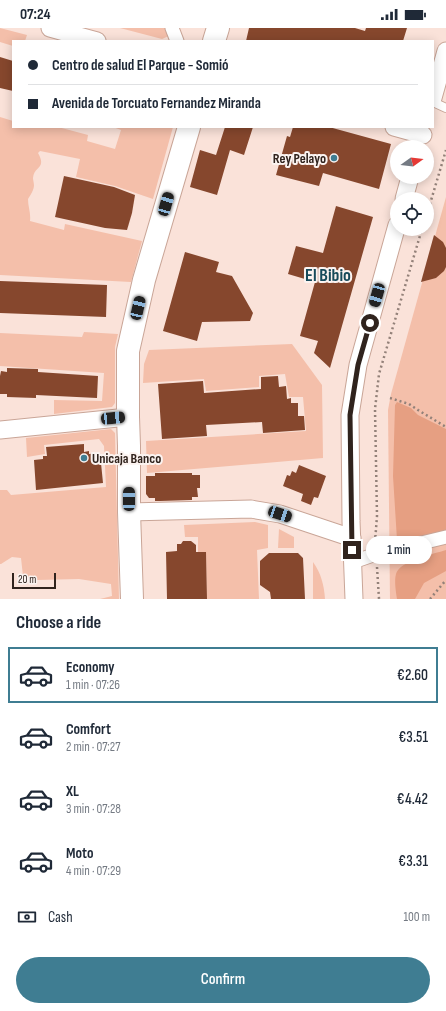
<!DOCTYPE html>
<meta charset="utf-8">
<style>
:root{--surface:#fff;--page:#f2f2f3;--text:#1f2937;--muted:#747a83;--line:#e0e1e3;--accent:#3f7d92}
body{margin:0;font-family:"Sofia Sans Condensed",sans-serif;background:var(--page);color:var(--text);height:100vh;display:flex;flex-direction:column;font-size:15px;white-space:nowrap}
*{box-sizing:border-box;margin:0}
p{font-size:13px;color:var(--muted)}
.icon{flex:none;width:22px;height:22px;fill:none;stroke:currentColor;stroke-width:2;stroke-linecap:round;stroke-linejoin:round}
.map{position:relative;height:571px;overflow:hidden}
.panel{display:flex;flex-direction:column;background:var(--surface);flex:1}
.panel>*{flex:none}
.top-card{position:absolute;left:12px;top:12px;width:422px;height:88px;border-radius:0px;box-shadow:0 2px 10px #0003;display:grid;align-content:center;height:88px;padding:0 16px;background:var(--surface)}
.needle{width:26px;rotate:75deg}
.tools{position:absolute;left:390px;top:112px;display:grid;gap:8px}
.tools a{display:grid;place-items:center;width:44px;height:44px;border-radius:50%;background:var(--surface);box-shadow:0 2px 10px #0003;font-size:20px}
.scale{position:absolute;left:12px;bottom:10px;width:44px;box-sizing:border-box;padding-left:4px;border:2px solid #30231d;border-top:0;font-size:11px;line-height:14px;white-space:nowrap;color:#30231d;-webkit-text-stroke:3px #fbf3f0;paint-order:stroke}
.end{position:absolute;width:18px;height:18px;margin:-9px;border:5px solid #30231d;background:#fff;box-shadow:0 0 0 2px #fff}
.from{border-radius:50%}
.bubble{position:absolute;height:28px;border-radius:14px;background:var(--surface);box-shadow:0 2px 10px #0003;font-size:13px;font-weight:600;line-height:28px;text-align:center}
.car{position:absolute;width:12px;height:24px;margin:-12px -6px;border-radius:5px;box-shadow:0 0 3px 1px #0007;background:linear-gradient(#222 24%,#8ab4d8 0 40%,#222 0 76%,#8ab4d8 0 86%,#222 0)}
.top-card b{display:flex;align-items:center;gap:14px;height:38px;font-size:15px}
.top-card b+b{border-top:1px solid var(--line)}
.top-card i{width:10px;height:10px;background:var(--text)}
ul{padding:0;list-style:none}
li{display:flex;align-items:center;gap:12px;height:56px;margin:0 8px 6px;padding:0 8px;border:2px solid transparent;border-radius:0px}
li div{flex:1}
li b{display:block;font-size:15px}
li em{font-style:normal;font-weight:600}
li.selected{border-color:var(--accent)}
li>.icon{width:36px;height:36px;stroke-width:1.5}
h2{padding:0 16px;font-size:18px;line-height:48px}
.pay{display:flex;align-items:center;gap:10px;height:44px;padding:0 16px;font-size:15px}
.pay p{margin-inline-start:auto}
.primary-button{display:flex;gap:8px;margin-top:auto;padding:8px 16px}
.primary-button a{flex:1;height:46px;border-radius:24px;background:var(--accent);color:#fff;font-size:16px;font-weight:600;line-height:46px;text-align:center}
.status{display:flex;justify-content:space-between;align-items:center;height:28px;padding:0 20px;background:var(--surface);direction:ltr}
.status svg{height:11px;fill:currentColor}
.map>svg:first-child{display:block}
</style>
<div class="status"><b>07:24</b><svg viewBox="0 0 49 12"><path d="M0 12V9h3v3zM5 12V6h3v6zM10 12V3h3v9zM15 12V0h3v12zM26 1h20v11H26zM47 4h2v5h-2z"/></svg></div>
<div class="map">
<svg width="446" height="571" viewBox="0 0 446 571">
<rect width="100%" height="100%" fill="#fae2d9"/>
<g fill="#f4bfaa">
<path d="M0,0L27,7L25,13H13V18L0,14Z"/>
<path d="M120,0H167L171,7L162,11Z"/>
<path d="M0,89L13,93V99H58L88,107L87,113L115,121L121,102L113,99H173L153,171L115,158L76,149L80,131L40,123L38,125C47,141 34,138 33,150C33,151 34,156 34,157C34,162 31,166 28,171C28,179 31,185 30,193L64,202L65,196L142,213L131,254L0,247Z"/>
<path d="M446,169V571H390L388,382L391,366Z"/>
<path d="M84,304L118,306L115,319V375L112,379L54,386V372L102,373L104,345L0,338V305L82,309Z"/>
<path d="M292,316L322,357L323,430L147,445L146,413L306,403L303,369H289L285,346L259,348V359L206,363L204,351L143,355L144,336L149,322Z"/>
<path d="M111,401L115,405L119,571H100L112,568L111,556L79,551L37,552L23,548L21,530L12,529L1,536H0V462H7L11,467L106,459L104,418L99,411L44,417L45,426L27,429L26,410Z"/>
<path d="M255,494L268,497V520L257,522L259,571H207L206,525L198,524V509H185L184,497Z"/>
<path d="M279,501L294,509V520H278Z"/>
<path d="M313,534C321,545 324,557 325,571H313Z"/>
</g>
<g fill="#e69f82">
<path d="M397,374L411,380L418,387L446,401V504L398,514L397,512L393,448L395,377Z"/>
<path d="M446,522V543L424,555L415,571H397C396,564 394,553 396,546C399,533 434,526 446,522Z"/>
</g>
<g fill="#86472d">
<path d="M249,0H355L365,3L366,0H407L403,13H246Z"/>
<path d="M0,29L13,33V63L0,60Z"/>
<path d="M225,99H253L244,127L230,122L217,167L190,159L200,122L216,127Z"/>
<path d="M293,99H329L391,116L379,161L323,145L319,158L276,147L287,108L290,109Z"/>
<path d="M64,148L114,159L135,167L132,185L127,202L105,200L55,189Z"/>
<path d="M336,178L373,189L330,340L314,325L318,313L300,308L315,254L288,246L296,218L323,225Z"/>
<path d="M434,207L443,214L446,220V239L444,243L436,250L421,254Z"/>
<path d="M185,224L219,234L216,244L232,248L253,285L250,293L202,294L197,313L163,303Z"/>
<path d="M0,253L107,257L106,289L0,285Z"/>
<path d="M7,340L38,341V344L98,348L97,370L36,367V370L7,369V366H0V348L1,343L7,344Z"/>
<path d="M278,348L279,359L286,358L287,371L291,370V375H298V388H304L305,402L263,405L262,394L206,397L207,408L162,411L158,356L203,353L204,365L261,361V349Z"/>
<path d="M84,416V424L89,423V426L100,425L103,455L36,462L34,432L43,431V428H47L46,419Z"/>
<path d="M299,437L326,448L318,470L314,469L311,477L301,473L303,466L283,458L287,447L290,448L292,443L296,445Z"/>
<path d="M155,445H192V447H200V460H197L198,469H192V472L160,473H155V470H149L146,466V448H155Z"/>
<path d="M183,513H191L196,517V524H206L207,571H167L166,524L177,523V516H181Z"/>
<path d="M269,525H298L303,530L305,571H271L270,564L260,557V533Z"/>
</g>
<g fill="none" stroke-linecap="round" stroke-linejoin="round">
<g stroke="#c9a597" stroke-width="10">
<path id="service" d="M433,74L446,80"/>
</g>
<g stroke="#c9a597" stroke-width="15">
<g id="pedestrian">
<path d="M172,0L177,13"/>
<path d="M353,534L376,526L446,509"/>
</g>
</g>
<g stroke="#c9a597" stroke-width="19">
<g id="minor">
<path d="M50,0L97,13"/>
<path d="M433,70L446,23"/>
<path d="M394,99L423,107"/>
<path d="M404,171L410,149"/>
<path d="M0,402L128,389"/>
<path d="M129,484L251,481L280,486L352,510"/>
<path d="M354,571L351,493L350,387L358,337L397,197"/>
</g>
</g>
<g stroke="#c9a597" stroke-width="24">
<g id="primary">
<path d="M214,13L218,0"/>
<path d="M132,571L129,484V418L128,389V323L144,252L189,99"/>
</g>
</g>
<g stroke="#938179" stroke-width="2.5" stroke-dasharray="2 3" stroke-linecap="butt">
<path d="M427,186L446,122"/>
<path d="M390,370L409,376L418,382L446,399"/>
<path d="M375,514L377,488L375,381L379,346L422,201"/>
<path d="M377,539L379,571"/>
<path d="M430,571L446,552"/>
</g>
<use href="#service" stroke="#fff" stroke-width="8"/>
<use href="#pedestrian" stroke="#fff" stroke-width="13"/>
<use href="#minor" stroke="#fff" stroke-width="17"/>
<use href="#primary" stroke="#fff" stroke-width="22"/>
</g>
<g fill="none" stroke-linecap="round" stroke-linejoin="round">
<path stroke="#30231d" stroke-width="5" d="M352,522L350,387L358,337L370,295"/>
</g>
<g fill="#3f7d92" stroke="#fbf3f0" stroke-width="1.5">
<circle cx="334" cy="130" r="4"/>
<circle cx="84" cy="430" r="4"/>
</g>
<g text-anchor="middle" stroke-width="4" stroke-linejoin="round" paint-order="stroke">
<g font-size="14" font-weight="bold" fill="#30231d" stroke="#fbf3f0" text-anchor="end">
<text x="326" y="135">Rey Pelayo</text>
<text x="92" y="435" text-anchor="start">Unicaja Banco</text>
</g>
<g font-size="18" font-weight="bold" fill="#164a5a" stroke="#fbf3f0">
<text x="328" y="253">El Bibio</text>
</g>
</g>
</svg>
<div class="tools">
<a><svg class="needle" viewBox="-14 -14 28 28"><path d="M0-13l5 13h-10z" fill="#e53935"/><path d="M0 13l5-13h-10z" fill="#747a83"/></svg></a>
<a><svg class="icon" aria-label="locate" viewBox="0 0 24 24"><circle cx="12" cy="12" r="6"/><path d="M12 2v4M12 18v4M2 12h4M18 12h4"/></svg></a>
</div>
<div class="scale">20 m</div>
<i class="end from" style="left:370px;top:295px"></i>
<i class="end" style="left:352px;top:522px"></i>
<div class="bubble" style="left:366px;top:508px;width:66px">1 min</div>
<i class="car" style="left:166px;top:176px;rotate:16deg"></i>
<i class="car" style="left:377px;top:267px;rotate:196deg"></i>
<i class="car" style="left:138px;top:280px;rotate:13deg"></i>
<i class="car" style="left:113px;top:390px;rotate:85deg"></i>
<i class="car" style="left:129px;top:471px;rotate:0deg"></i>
<i class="car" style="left:280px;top:486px;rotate:108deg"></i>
<div class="top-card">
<b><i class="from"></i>Centro de salud El Parque - Somió</b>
<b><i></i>Avenida de Torcuato Fernandez Miranda</b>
</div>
</div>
<section class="panel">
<h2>Choose a ride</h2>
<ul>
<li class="selected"><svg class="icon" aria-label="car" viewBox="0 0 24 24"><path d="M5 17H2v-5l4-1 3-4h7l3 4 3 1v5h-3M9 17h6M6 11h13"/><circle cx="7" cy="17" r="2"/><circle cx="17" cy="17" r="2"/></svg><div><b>Economy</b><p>1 min · 07:26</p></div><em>€2.60</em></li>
<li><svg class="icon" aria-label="car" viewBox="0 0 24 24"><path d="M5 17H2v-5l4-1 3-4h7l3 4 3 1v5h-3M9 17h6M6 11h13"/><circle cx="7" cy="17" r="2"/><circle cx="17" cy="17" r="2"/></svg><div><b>Comfort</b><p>2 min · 07:27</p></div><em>€3.51</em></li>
<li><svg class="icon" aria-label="car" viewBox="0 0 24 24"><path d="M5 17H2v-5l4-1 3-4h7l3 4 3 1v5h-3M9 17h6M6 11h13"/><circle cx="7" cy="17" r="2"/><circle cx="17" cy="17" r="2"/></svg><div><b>XL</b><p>3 min · 07:28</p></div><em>€4.42</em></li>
<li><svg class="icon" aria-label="car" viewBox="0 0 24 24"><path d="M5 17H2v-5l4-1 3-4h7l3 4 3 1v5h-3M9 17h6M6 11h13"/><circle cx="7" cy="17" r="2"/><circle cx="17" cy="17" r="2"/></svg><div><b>Moto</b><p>4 min · 07:29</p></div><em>€3.31</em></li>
</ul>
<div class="pay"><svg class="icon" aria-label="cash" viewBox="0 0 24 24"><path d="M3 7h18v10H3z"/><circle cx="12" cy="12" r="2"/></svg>Cash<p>100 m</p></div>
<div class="primary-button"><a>Confirm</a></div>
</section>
